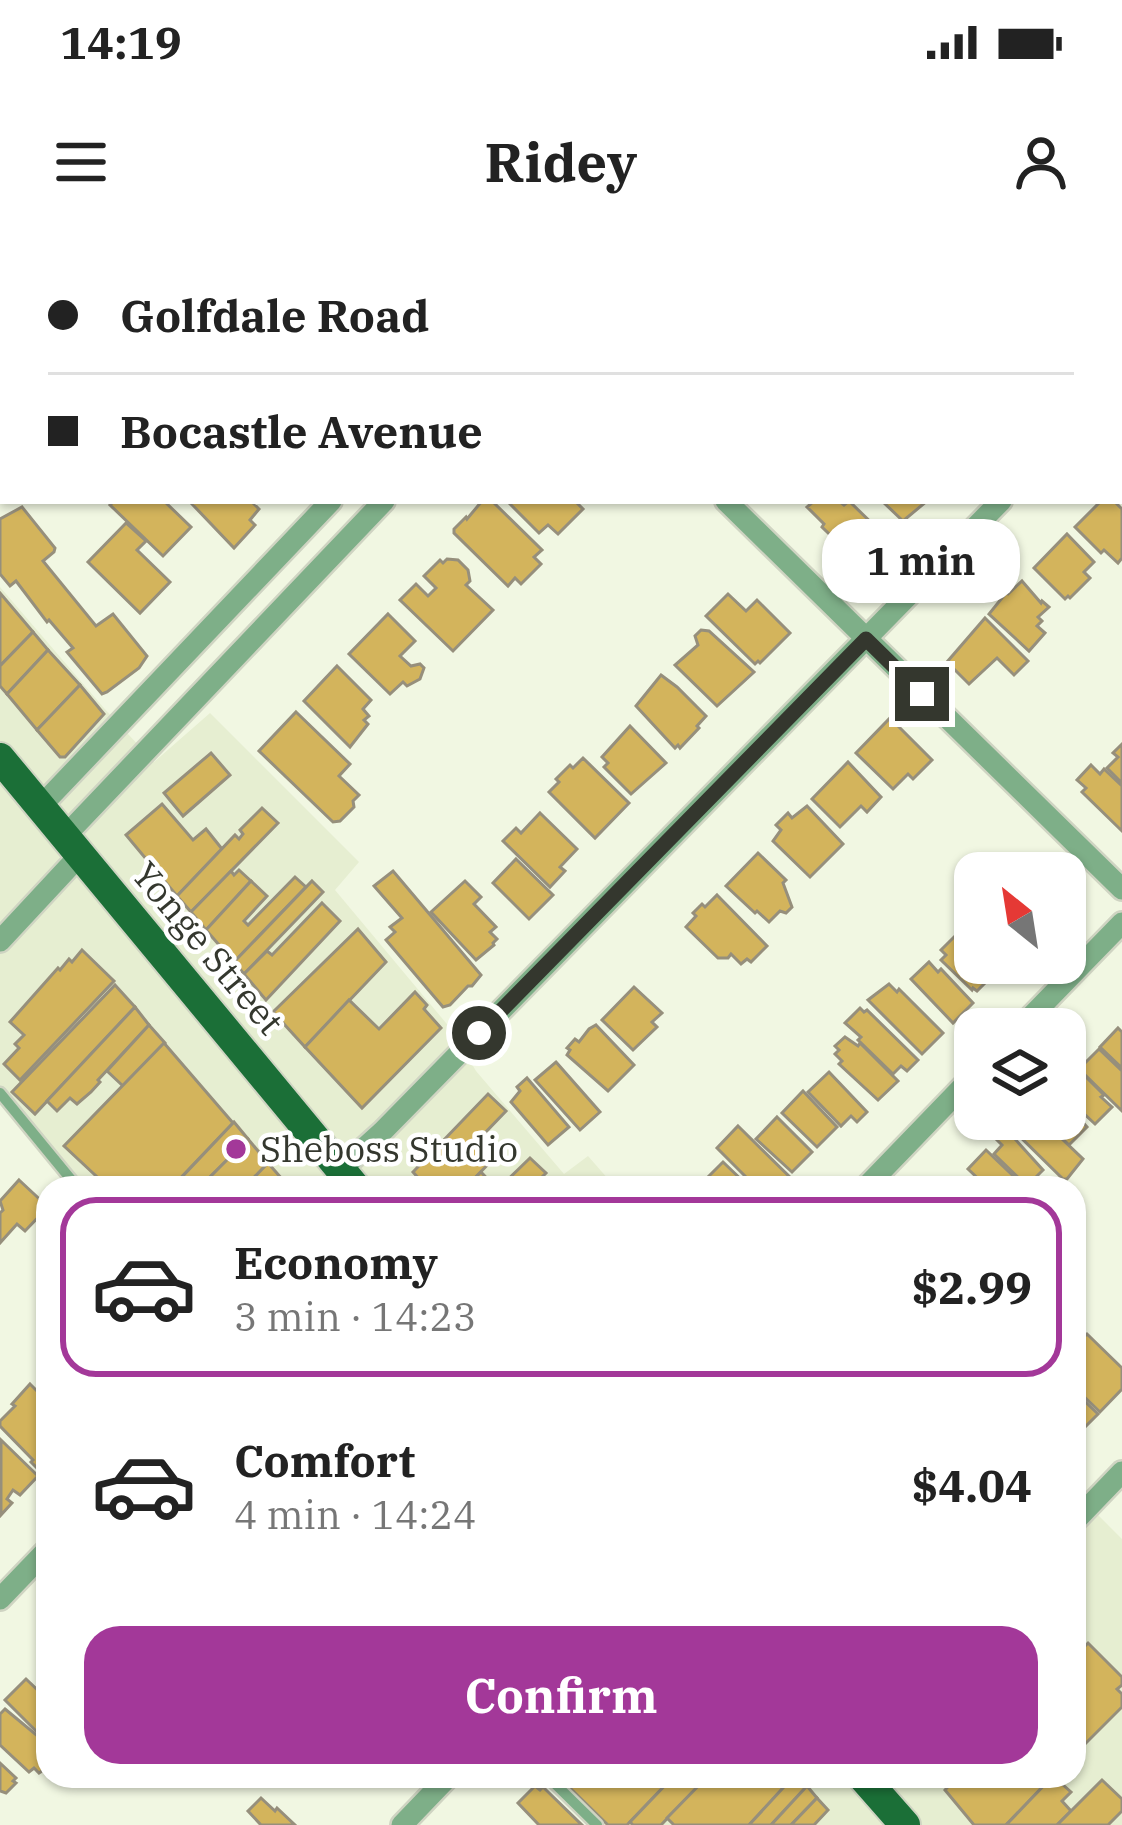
<!DOCTYPE html>
<meta charset="utf-8">
<style>
:root{--surface:#fff;--page:#f2f2f2;--text:#222;--muted:#767676;--line:#e0e0e0;--accent:#a33899}
body{margin:0;font-family:"IBM Plex Serif",serif;background:var(--page);color:var(--text);height:100vh;display:flex;flex-direction:column;font-size:45px;white-space:nowrap}
*{box-sizing:border-box;margin:0}
p{font-size:39px;color:var(--muted)}
.icon{flex:none;width:66px;height:66px;fill:none;stroke:currentColor;stroke-width:2;stroke-linecap:round;stroke-linejoin:round}
.map{position:relative;flex:1;overflow:hidden}
.sheet{position:absolute;left:36px;top:936px;width:1050px;height:612px;display:flex;flex-direction:column;background:var(--surface);border-radius:36px;box-shadow:0 3px 9px #0004}
.sheet>*{flex:none}
.banner{position:absolute;left:0px;top:0px;width:1122px;height:264px;box-shadow:0 3px 9px #0004;display:grid;align-content:center;height:264px;padding:0 48px;background:var(--surface)}
.needle{width:78px;rotate:330deg}
.fabs{position:absolute;left:954px;top:612px;display:grid;gap:24px}
.fabs a{display:grid;place-items:center;width:132px;height:132px;border-radius:24px;background:var(--surface);box-shadow:0 3px 9px #0004;font-size:60px}
.end{position:absolute;width:54px;height:54px;margin:-27px;border:15px solid #34372e;background:#fff;box-shadow:0 0 0 6px #fff}
.from{border-radius:50%}
.bubble{position:absolute;height:84px;border-radius:36px;background:var(--surface);box-shadow:0 3px 9px #0004;font-size:39px;font-weight:700;line-height:84px;text-align:center}
.banner b{display:flex;align-items:center;gap:42px;height:114px;font-size:45px}
.banner b+b{border-top:3px solid var(--line)}
.banner i{width:30px;height:30px;background:var(--text)}
ul{padding:21px 0 0;list-style:none}
li{display:flex;align-items:center;gap:36px;height:180px;margin:0 24px 18px;padding:0 24px;border:6px solid transparent;border-radius:36px}
li div{flex:1}
li b{display:block;font-size:45px}
li em{font-style:normal;font-weight:700}
li.active{border-color:var(--accent)}
li>.icon{width:108px;height:108px;stroke-width:1.5}
.button{display:flex;gap:24px;margin-top:auto;padding:24px 48px}
.button a{flex:1;height:138px;border-radius:36px;background:var(--accent);color:#fff;font-size:48px;font-weight:700;line-height:138px;text-align:center}
.status{display:flex;justify-content:space-between;align-items:center;height:84px;padding:0 60px;background:var(--surface);direction:ltr}
.status svg{height:33px;fill:currentColor}
header{display:flex;justify-content:space-between;align-items:center;height:156px;padding:0 48px;background:var(--surface);font-size:54px;font-weight:700}
.map>svg:first-child{display:block}
</style>
<div class="status"><b>14:19</b><svg viewBox="0 0 49 12"><path d="M0 12V9h3v3zM5 12V6h3v6zM10 12V3h3v9zM15 12V0h3v12zM26 1h20v11H26zM47 4h2v5h-2z"/></svg></div>
<header><svg class="icon" aria-label="menu" viewBox="0 0 24 24"><path d="M4 6h16M4 12h16M4 18h16"/></svg>Ridey<svg class="icon" aria-label="person" viewBox="0 0 24 24"><circle cx="12" cy="8" r="4"/><path d="M4 21q1-7 8-7t8 7"/></svg></header>
<div class="map">
<svg width="1122" height="1585" viewBox="0 0 1122 1585">
<rect width="100%" height="100%" fill="#f1f7e2"/>
<g fill="#e6eed1">
<path d="M0,347L103,467L154,522L210,473L359,622L335,650L451,789L476,831L564,934L588,916L616,948H82L0,855Z"/>
<path d="M1074,1251L1122,1299V1585H589L538,1536H1074Z"/>
</g>
<g fill="#d3b45c" stroke="#968f7c" stroke-width="3">
<path d="M114,261H164L191,287L163,316L110,265Z"/>
<path d="M196,261H257L254,264L259,269L250,280L255,285L234,308L192,264Z"/>
<path d="M482,261H492L542,310L534,317L541,324L521,344L515,338L508,346L454,293V289L466,277L467,279Z"/>
<path d="M507,261H575L583,269L558,294L548,285L539,293Z"/>
<path d="M814,261H839L844,265L849,261L884,295L881,297L889,305L869,325L861,317L857,321L822,287L824,284L807,267Z"/>
<path d="M882,261H927L903,281Z"/>
<path d="M1101,261H1114L1122,269V318L1118,323L1104,310L1101,313L1075,287Z"/>
<path d="M22,267L55,308L54,312L43,321L96,386L113,374L147,416L139,428L107,452L102,454L67,412L73,408L49,380L47,382L16,341L10,346L0,334V279Z"/>
<path d="M126,283L146,301L137,310L170,342L140,373L88,322Z"/>
<path d="M1067,294L1094,322L1084,332L1090,338L1070,358L1068,356L1065,359L1034,328Z"/>
<path d="M447,319L458,320L468,330L470,341L466,345L493,370L453,411L400,360L416,344L428,356L436,348L424,336L440,320L443,323Z"/>
<path d="M1022,341L1041,363L1042,361L1049,367L1038,377L1042,381L1037,386L1045,393L1029,411L989,374L1006,353L1008,354Z"/>
<path d="M0,353L33,392L0,426Z"/>
<path d="M728,354L746,371L757,360L790,393L760,423L758,421L755,424L706,376Z"/>
<path d="M388,374L415,401L400,416L411,426L420,424L424,428L420,439L407,446L403,442L390,454L349,414Z"/>
<path d="M985,378L1028,421L1014,435L997,418L969,444L947,422Z"/>
<path d="M701,390L709,391L754,432L717,466L675,425L698,405L695,396Z"/>
<path d="M33,392L48,410L7,454L0,446V426Z"/>
<path d="M48,410L80,445L37,490L7,454Z"/>
<path d="M337,426L371,460L363,469L369,476L364,480L368,484L350,507L304,461Z"/>
<path d="M661,435L677,447L706,476L697,486L699,488L680,508L678,505L675,508L636,466Z"/>
<path d="M80,445L104,474L65,517H60L37,490Z"/>
<path d="M296,472L350,524L339,536L359,555L353,561L354,567L340,581L333,582L259,511Z"/>
<path d="M890,478L932,520L913,539L908,534L893,549L856,513Z"/>
<path d="M630,486L666,523L631,554L604,527L608,523L602,517Z"/>
<path d="M1122,504V543L1107,528L1118,517L1113,513Z"/>
<path d="M211,513L230,535L183,576L164,553Z"/>
<path d="M583,518L629,563L595,598L549,552L559,542L556,539L570,525L573,528Z"/>
<path d="M848,522L881,557L867,572L861,566L840,587L812,559Z"/>
<path d="M1091,525L1100,534L1104,529L1122,546V591L1082,552L1086,548L1077,540Z"/>
<path d="M162,564L193,600L206,589L222,609L177,656L126,595Z"/>
<path d="M807,566L843,604L810,637L773,601L781,590L776,585L788,573L792,578Z"/>
<path d="M262,568L278,583L191,672L177,656L235,595L239,599L243,594L240,590Z"/>
<path d="M540,573L577,609L560,627L565,631L550,647L503,601L516,588L521,593Z"/>
<path d="M758,613L786,640L783,643L792,667L786,673L780,671L769,682L757,671L755,673L726,646Z"/>
<path d="M516,619L553,655L529,679L493,643Z"/>
<path d="M239,630L251,641L206,690L191,672L231,631L234,635Z"/>
<path d="M393,631L481,735L472,746H468L450,765L443,767L386,700L395,692L390,687L402,678L374,646Z"/>
<path d="M295,637L306,647L234,722L206,690L251,641L267,656L244,681L248,685Z"/>
<path d="M312,641L323,652L244,734L234,722Z"/>
<path d="M465,641L481,657L474,664L496,687L490,692L497,699L493,703L494,705L476,720L431,672Z"/>
<path d="M717,655L767,706L751,722L747,719L741,724L731,714L728,718H718L686,687L696,676L693,673L702,664L705,667Z"/>
<path d="M322,663L340,681L266,760L244,734L267,711L272,715Z"/>
<path d="M358,689L386,722L305,807L273,772Z"/>
<path d="M954,697L959,702L962,699L975,712V723H986L992,729L982,740L985,743L977,751L973,748L972,750L941,720L946,715L941,710Z"/>
<path d="M82,710L114,741L20,840L4,824L19,808L15,804L24,795L10,782L58,728L60,730L69,719L72,722Z"/>
<path d="M929,722L938,732L941,729L973,763L953,783L911,739Z"/>
<path d="M889,744L897,752L899,749L943,793L922,814L868,760Z"/>
<path d="M115,745L135,767L35,874L12,852Z"/>
<path d="M634,747L662,773L652,782L657,787L633,810L602,780Z"/>
<path d="M415,752L427,765L424,769L441,788L362,868L305,807L349,760L379,789Z"/>
<path d="M135,767L149,785L98,840L100,842L91,852L77,864L70,858L57,871L47,861Z"/>
<path d="M860,768L864,772L867,770L918,820L907,831L901,826L893,834L858,800L861,797L845,783Z"/>
<path d="M149,785L165,803L123,846L107,831Z"/>
<path d="M596,785L634,825L608,851L567,815L570,810L567,808L575,799L579,802L589,789Z"/>
<path d="M1118,788L1122,792V828L1100,807Z"/>
<path d="M845,797L858,806L860,803L898,841L878,860L839,824L842,821L835,814L839,810L835,806Z"/>
<path d="M164,803L233,883L171,948H109L64,906Z"/>
<path d="M1099,809L1122,831V871L1079,829Z"/>
<path d="M556,822L600,872L580,890L535,840Z"/>
<path d="M1068,824L1075,831L1077,828L1104,855L1101,857L1112,867L1095,884L1065,856V828Z"/>
<path d="M829,832L867,872L857,882L851,876L841,886L808,852Z"/>
<path d="M527,838L569,887L548,905L511,862L520,851L517,847Z"/>
<path d="M803,851L837,887L817,907L782,873Z"/>
<path d="M488,854L506,871L482,896L499,913L465,948H427L413,932Z"/>
<path d="M1065,863L1087,887L1069,905L1042,879H1065Z"/>
<path d="M777,877L812,912L792,932L756,899Z"/>
<path d="M1024,879H1041L1083,919L1067,939H1063L1014,891Z"/>
<path d="M234,882L248,899L199,948H192L181,938Z"/>
<path d="M738,886L798,945L795,948H757L717,908Z"/>
<path d="M1005,888L1043,930L1027,946L994,914L1002,905L995,898Z"/>
<path d="M248,899L268,923L244,948H199Z"/>
<path d="M986,910L1024,946L1022,948H988L968,929Z"/>
<path d="M530,918L546,933L531,948H499Z"/>
<path d="M723,922L750,948H707L702,943Z"/>
<path d="M268,923L290,948H244Z"/>
<path d="M481,932L496,948H465Z"/>
<path d="M19,940L48,967L25,991L17,984L0,1003V973L3,970L0,961Z"/>
<path d="M1087,1094L1122,1128V1149L1100,1172L1074,1147V1107Z"/>
<path d="M30,1144L48,1162V1221L41,1228H37L31,1222L33,1220L0,1186V1181L15,1166L12,1164Z"/>
<path d="M1074,1151L1098,1174L1074,1198Z"/>
<path d="M1,1200L38,1236L20,1255L13,1250L7,1259L12,1263L1,1275Z"/>
<path d="M1088,1403L1122,1437V1445L1117,1449L1122,1454V1467L1074,1515V1417Z"/>
<path d="M26,1439L48,1460V1503L5,1460Z"/>
<path d="M5,1469L45,1502L41,1506L48,1513V1527L39,1533L34,1528L29,1532L0,1505V1474Z"/>
<path d="M0,1523L16,1538L13,1541L16,1543L6,1553L0,1551Z"/>
<path d="M579,1536H674L627,1585H608L569,1547Z"/>
<path d="M674,1536H708L661,1585H633L630,1582Z"/>
<path d="M708,1536H794L749,1585H674L667,1578Z"/>
<path d="M794,1536H799L807,1546L771,1585H749Z"/>
<path d="M958,1536H1053L1006,1585H974L945,1550Z"/>
<path d="M1053,1536L1071,1552L1062,1561L1071,1571L1057,1585H1006Z"/>
<path d="M1102,1540L1122,1559V1571L1108,1585H1057Z"/>
<path d="M535,1546L540,1550L543,1547L582,1585H539L518,1563Z"/>
<path d="M807,1546L817,1558L791,1585H771Z"/>
<path d="M261,1558L275,1571L277,1568L295,1585H261L248,1571Z"/>
<path d="M817,1558L828,1570L814,1585H791Z"/>
</g>
<g fill="none" stroke-linecap="round" stroke-linejoin="round">
<g stroke="#cfd4c2" stroke-width="15">
<g id="lane">
<path d="M0,853L78,948"/>
<path d="M547,1536L597,1585"/>
</g>
</g>
<g stroke="#cfd4c2" stroke-width="26">
<g id="street">
<path d="M85,0L88,3"/>
<path d="M460,0L463,3"/>
<path d="M198,3L200,0"/>
<path d="M575,3L578,0"/>
<path d="M629,3L632,0"/>
<path d="M1119,140L1122,137"/>
<path d="M0,213L3,209"/>
<path d="M726,261L1122,649"/>
<path d="M40,567L331,261"/>
<path d="M66,595L384,261"/>
<path d="M0,701L80,615"/>
<path d="M1019,789L1122,683"/>
<path d="M341,929L382,892L1001,261"/>
<path d="M865,948L975,834"/>
<path d="M1074,1282L1122,1232"/>
<path d="M0,1359L48,1309"/>
<path d="M402,1585L449,1536"/>
</g>
</g>
<g stroke="#cfd4c2" stroke-width="34">
<g id="primary">
<path d="M0,518L356,948"/>
<path d="M862,1536L905,1585"/>
</g>
</g>
<use href="#lane" stroke="#7eaf88" stroke-width="10"/>
<use href="#street" stroke="#7eaf88" stroke-width="21"/>
<use href="#primary" stroke="#1b6f37" stroke-width="30"/>
</g>
<g fill="none" stroke-linecap="round" stroke-linejoin="round">
<path stroke="#34372e" stroke-width="15" d="M479,793L866,399L922,454"/>
</g>
<circle fill="#a33899" stroke="#fff" stroke-width="4.5" cx="236" cy="909" r="12"/>
<g text-anchor="middle" stroke-width="9" stroke-linejoin="round" paint-order="stroke">
<g font-size="36" fill="#34372e" stroke="#fff">
<text transform="translate(208 708) rotate(50)" y="13">Yonge Street</text>
</g>
<g font-size="36" fill="#34372e" stroke="#fff" text-anchor="start">
<text x="260" y="922">Sheboss Studio</text>
</g>
</g>
</svg>
<div class="fabs">
<a><svg class="needle" viewBox="-14 -14 28 28"><path d="M0-13l5 13h-10z" fill="#e53935"/><path d="M0 13l5-13h-10z" fill="#767676"/></svg></a>
<a><svg class="icon" aria-label="layers" viewBox="0 0 24 24"><path d="M12 4l9 5-9 5-9-5zM3 14l9 5 9-5"/></svg></a>
</div>
<i class="end from" style="left:479px;top:793px"></i>
<i class="end" style="left:922px;top:454px"></i>
<div class="bubble" style="left:822px;top:279px;width:198px">1 min</div>
<div class="banner">
<b><i class="from"></i>Golfdale Road</b>
<b><i></i>Bocastle Avenue</b>
</div>
<section class="sheet">
<ul>
<li class="active"><svg class="icon" aria-label="car" viewBox="0 0 24 24"><path d="M5 17H2v-5l4-1 3-4h7l3 4 3 1v5h-3M9 17h6M6 11h13"/><circle cx="7" cy="17" r="2"/><circle cx="17" cy="17" r="2"/></svg><div><b>Economy</b><p>3 min · 14:23</p></div><em>$2.99</em></li>
<li><svg class="icon" aria-label="car" viewBox="0 0 24 24"><path d="M5 17H2v-5l4-1 3-4h7l3 4 3 1v5h-3M9 17h6M6 11h13"/><circle cx="7" cy="17" r="2"/><circle cx="17" cy="17" r="2"/></svg><div><b>Comfort</b><p>4 min · 14:24</p></div><em>$4.04</em></li>
</ul>
<div class="button"><a>Confirm</a></div>
</section>
</div>
